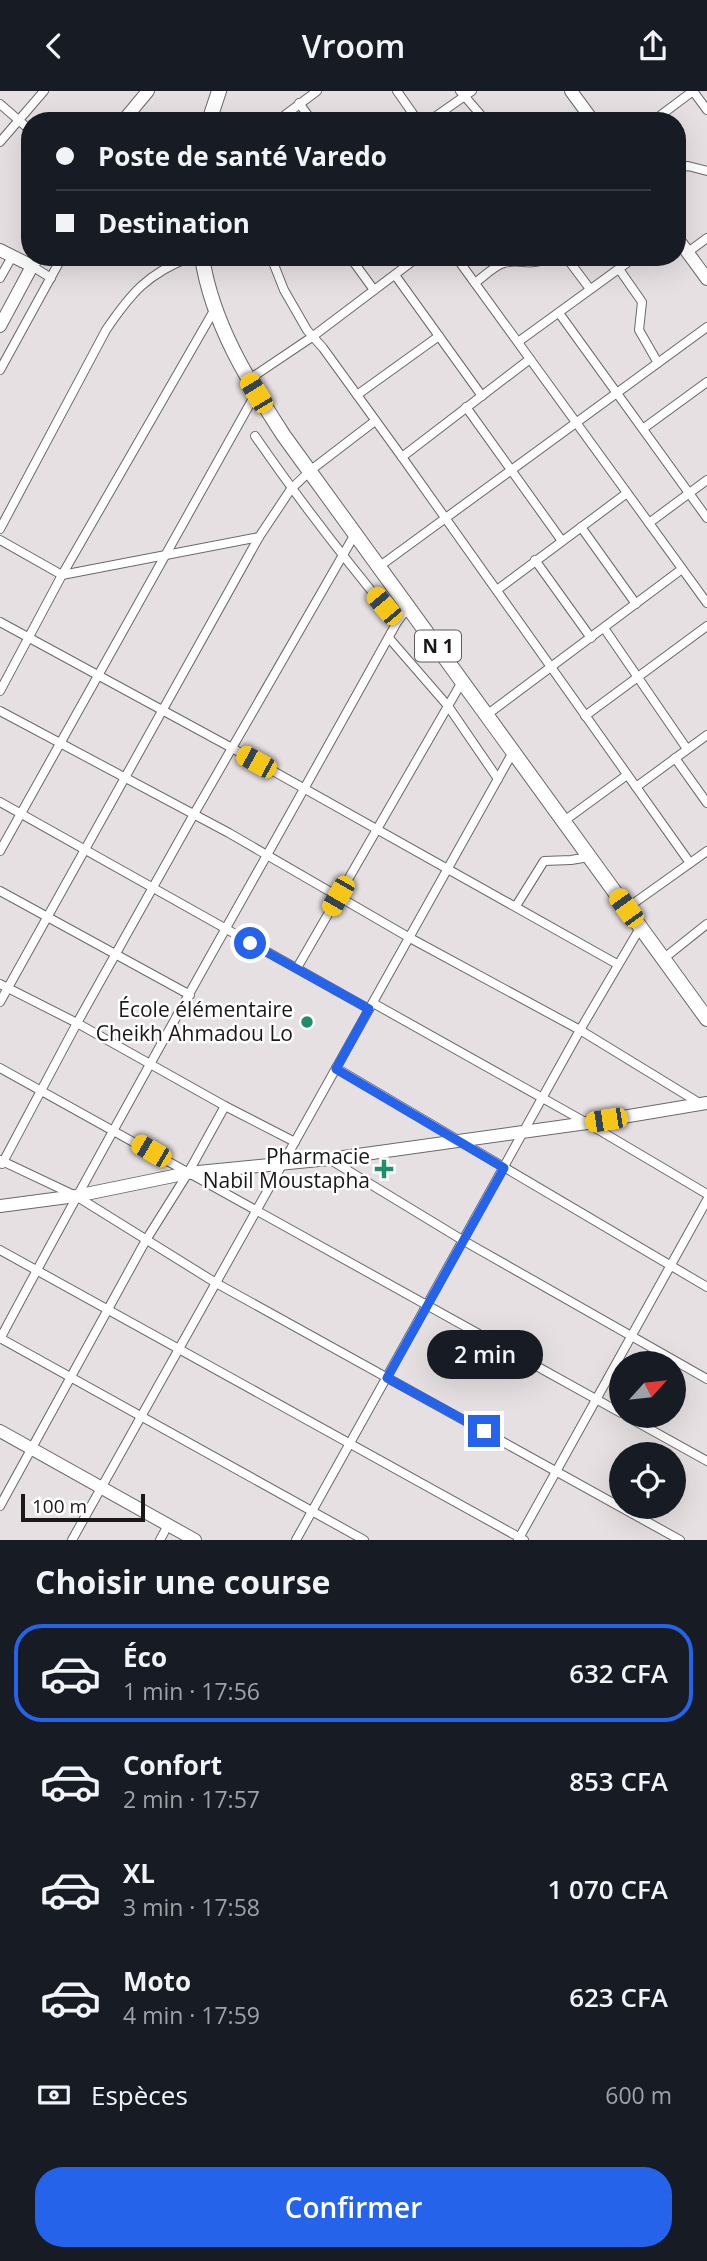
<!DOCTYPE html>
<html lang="fr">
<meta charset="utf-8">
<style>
:root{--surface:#171b24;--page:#20242c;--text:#f1f3f6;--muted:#9ea1a6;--line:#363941;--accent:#2563eb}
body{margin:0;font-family:"Open Sans",sans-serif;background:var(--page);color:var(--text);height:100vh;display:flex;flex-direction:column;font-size:26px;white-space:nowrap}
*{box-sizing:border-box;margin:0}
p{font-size:23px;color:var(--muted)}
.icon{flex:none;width:38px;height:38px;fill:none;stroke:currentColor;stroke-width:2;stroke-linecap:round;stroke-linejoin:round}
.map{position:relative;height:1449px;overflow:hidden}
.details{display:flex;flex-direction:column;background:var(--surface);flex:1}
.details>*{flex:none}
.banner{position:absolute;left:21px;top:21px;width:665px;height:154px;border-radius:28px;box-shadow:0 7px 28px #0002;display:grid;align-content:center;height:154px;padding:0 35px;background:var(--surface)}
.needle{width:46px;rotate:63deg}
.controls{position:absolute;left:609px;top:1260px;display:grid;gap:14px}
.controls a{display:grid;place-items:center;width:77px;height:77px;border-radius:50%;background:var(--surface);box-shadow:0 7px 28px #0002;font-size:35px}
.scale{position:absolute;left:21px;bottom:18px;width:124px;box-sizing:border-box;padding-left:7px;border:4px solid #1a1818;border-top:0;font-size:19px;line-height:24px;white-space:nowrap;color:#1a1818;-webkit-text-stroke:5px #fff;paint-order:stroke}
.end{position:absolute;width:32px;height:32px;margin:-16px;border:9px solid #2563eb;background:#fff;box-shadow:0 0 0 4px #fff}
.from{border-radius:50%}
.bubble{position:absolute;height:49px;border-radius:24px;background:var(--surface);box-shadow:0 7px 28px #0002;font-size:23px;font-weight:600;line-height:49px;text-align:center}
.car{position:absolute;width:21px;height:42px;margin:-21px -10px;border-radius:9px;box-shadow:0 0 5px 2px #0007;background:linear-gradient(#f5c518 24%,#345 0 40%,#f5c518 0 76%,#345 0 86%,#f5c518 0)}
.banner b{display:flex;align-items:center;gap:24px;height:66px;font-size:26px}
.banner b+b{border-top:2px solid var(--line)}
.banner i{width:18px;height:18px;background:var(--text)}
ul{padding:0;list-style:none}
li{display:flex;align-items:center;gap:21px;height:98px;margin:0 14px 10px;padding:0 21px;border:4px solid transparent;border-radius:28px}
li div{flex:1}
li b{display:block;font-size:26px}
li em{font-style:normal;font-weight:600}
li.current{border-color:var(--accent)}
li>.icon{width:63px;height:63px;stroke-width:1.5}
h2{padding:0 35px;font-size:32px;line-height:84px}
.pay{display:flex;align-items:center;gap:18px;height:77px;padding:0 35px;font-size:26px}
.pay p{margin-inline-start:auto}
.action{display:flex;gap:14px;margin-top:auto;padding:14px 35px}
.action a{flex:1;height:80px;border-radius:28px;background:var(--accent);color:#fff;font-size:28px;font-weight:600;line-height:80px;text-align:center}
header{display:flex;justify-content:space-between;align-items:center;height:91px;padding:0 35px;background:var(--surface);font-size:32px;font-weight:600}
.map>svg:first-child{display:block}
</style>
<header><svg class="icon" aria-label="back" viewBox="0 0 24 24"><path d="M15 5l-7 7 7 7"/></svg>Vroom<svg class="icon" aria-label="share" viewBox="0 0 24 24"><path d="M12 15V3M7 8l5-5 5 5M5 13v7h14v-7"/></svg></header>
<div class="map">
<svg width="707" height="1449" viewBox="0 0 707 1449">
<rect width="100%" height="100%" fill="#e6e0e2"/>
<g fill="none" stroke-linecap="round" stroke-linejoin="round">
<g stroke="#6c6769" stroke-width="10">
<g id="minor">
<path d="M397,0L418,30"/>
<path d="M460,0L486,30"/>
<path d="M299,12L312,30"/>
<path d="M0,13L30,39"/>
<path d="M277,30L317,0"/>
<path d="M429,30L472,0"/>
<path d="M653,30L693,0L707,19"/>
<path d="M0,51L44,0"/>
<path d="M677,77L688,75L707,80"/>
<path d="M688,161L707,147"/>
<path d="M271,166L284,199L307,239L323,257L402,366L690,772"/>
<path d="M350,166L374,199"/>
<path d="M456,166L707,512"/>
<path d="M566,166L590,198"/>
<path d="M32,175L51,187"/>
<path d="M619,178L642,211L639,239L658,272"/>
<path d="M395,184L482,305"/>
<path d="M0,187L13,164"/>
<path d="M475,192C483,186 494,175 504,172C522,167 529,177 549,166"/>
<path d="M559,222L707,427"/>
<path d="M518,251L635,166"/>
<path d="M0,279L62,166"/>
<path d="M248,289L312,246L418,166"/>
<path d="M357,304L439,245"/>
<path d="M466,316L562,450"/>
<path d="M644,337L707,291"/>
<path d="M255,345C299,409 347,471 397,531"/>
<path d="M402,366L530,268"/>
<path d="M649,432L707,389"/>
<path d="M581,436L636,513"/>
<path d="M0,438L106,239C131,202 148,182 191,166"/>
<path d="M0,449L62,484L259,446"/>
<path d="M535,469L591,547"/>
<path d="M380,475L707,236"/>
<path d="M497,499L627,402"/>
<path d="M0,531L232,657L617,873"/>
<path d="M604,537L687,658"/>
<path d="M389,547L448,615L498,688"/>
<path d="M0,600L62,484L216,216"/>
<path d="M0,620L229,742L410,847L580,939L701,1013"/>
<path d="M488,623L682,478"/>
<path d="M585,625L707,535"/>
<path d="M675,667L707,712"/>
<path d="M636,696L707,644"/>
<path d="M0,711L369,918"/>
<path d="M564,730L627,684"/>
<path d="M0,760L256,302"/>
<path d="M0,800L190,904"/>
<path d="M516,815L544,770L571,769L589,766"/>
<path d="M627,817L707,760"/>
<path d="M663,868L707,833"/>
<path d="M297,877L463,589"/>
<path d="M0,893L77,932L225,1015L295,1051"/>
<path d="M0,911L259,446L291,398L311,379L375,330"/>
<path d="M373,912L587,1032L707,1103"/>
<path d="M0,977L621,1322"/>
<path d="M336,977L707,1196"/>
<path d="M329,1068L464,1150L707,1288"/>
<path d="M0,1069L76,1105L216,1192L680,1449"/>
<path d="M2,1073L77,932L194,723L355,443"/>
<path d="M0,1159L524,1449"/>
<path d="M0,1247L364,1449"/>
<path d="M0,1248C128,1007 265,770 397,531L409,515"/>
<path d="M626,1325L707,1370"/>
<path d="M0,1415L146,1149L188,1082L225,1015"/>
<path d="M72,1449L513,661"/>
<path d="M160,1449L168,1434"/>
<path d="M296,1449L580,939L640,837"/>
<path d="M518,1449L707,1109"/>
</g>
</g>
<g stroke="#6c6769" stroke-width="14">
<g id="secondary">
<path d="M571,0L593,30"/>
<path d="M123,30L148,0"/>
<path d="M677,147L707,188"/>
<path d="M0,159L32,175"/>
<path d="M0,235L37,166"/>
<path d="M0,1115L76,1105L188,1082L329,1068L587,1032L707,1012"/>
<path d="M0,1340L195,1449"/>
</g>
</g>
<g stroke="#6c6769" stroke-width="16">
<g id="trunk">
<path d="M209,30L219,0"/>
<path d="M202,166C212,232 248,290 284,345L707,928"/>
</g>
</g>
<use href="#minor" stroke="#fff" stroke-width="8"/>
<use href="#secondary" stroke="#fff" stroke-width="12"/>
<use href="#trunk" stroke="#fff" stroke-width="14"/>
</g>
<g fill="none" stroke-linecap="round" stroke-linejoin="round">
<path stroke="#2563eb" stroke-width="9" d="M250,852L369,918L336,978L504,1077L387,1287L484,1340"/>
</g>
<g fill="#208e6d" stroke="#fff" stroke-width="2.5">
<circle cx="307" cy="931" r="7"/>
<path d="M380.5 1067.5h7v7h7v7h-7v7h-7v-7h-7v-7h7z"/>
</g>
<g text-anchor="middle" stroke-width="5" stroke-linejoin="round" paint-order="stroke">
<rect fill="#fff" stroke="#5f5d5d" stroke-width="2" x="415" y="539.5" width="46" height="31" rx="5"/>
<g font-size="19" font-weight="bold" fill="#1a1818">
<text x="438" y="562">N 1</text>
</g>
<g font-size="21" fill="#1a1818" stroke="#fff" text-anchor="end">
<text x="293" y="926">École élémentaire<tspan x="293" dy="24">Cheikh Ahmadou Lo</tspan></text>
<text x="370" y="1073">Pharmacie<tspan x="370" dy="24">Nabil Moustapha</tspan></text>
</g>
</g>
</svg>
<div class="controls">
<a><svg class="needle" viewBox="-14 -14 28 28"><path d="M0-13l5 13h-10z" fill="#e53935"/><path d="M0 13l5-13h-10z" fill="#9ea1a6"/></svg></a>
<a><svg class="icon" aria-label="locate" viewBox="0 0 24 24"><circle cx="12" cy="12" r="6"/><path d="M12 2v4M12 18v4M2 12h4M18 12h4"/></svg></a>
</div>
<div class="scale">100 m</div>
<i class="end from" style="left:250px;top:852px"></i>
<i class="end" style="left:484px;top:1340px"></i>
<div class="bubble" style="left:427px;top:1239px;width:116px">2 min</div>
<i class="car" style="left:256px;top:302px;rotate:329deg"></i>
<i class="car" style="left:384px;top:515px;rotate:320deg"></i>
<i class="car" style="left:256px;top:671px;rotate:299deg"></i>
<i class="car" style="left:338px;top:805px;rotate:210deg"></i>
<i class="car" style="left:626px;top:817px;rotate:324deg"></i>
<i class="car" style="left:606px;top:1029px;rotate:261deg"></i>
<i class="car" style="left:151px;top:1060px;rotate:300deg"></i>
<div class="banner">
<b><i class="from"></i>Poste de santé Varedo</b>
<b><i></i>Destination</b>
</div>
</div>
<section class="details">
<h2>Choisir une course</h2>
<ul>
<li class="current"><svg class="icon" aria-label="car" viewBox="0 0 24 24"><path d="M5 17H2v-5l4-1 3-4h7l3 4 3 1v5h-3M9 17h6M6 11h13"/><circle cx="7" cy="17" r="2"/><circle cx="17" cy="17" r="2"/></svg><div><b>Éco</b><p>1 min · 17:56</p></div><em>632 CFA</em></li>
<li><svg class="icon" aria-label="car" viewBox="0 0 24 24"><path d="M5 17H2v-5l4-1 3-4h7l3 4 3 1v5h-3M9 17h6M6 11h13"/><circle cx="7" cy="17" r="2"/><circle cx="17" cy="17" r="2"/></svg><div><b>Confort</b><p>2 min · 17:57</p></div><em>853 CFA</em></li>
<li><svg class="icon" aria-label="car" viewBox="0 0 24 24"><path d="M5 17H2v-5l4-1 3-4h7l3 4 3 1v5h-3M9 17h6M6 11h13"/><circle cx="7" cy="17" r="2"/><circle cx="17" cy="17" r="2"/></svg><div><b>XL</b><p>3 min · 17:58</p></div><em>1 070 CFA</em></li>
<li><svg class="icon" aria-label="car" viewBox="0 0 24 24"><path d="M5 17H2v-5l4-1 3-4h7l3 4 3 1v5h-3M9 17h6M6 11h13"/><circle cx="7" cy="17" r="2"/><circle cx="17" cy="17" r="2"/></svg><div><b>Moto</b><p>4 min · 17:59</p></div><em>623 CFA</em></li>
</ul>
<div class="pay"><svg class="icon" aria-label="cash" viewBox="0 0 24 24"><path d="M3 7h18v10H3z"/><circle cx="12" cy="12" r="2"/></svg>Espèces<p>600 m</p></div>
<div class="action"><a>Confirmer</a></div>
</section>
